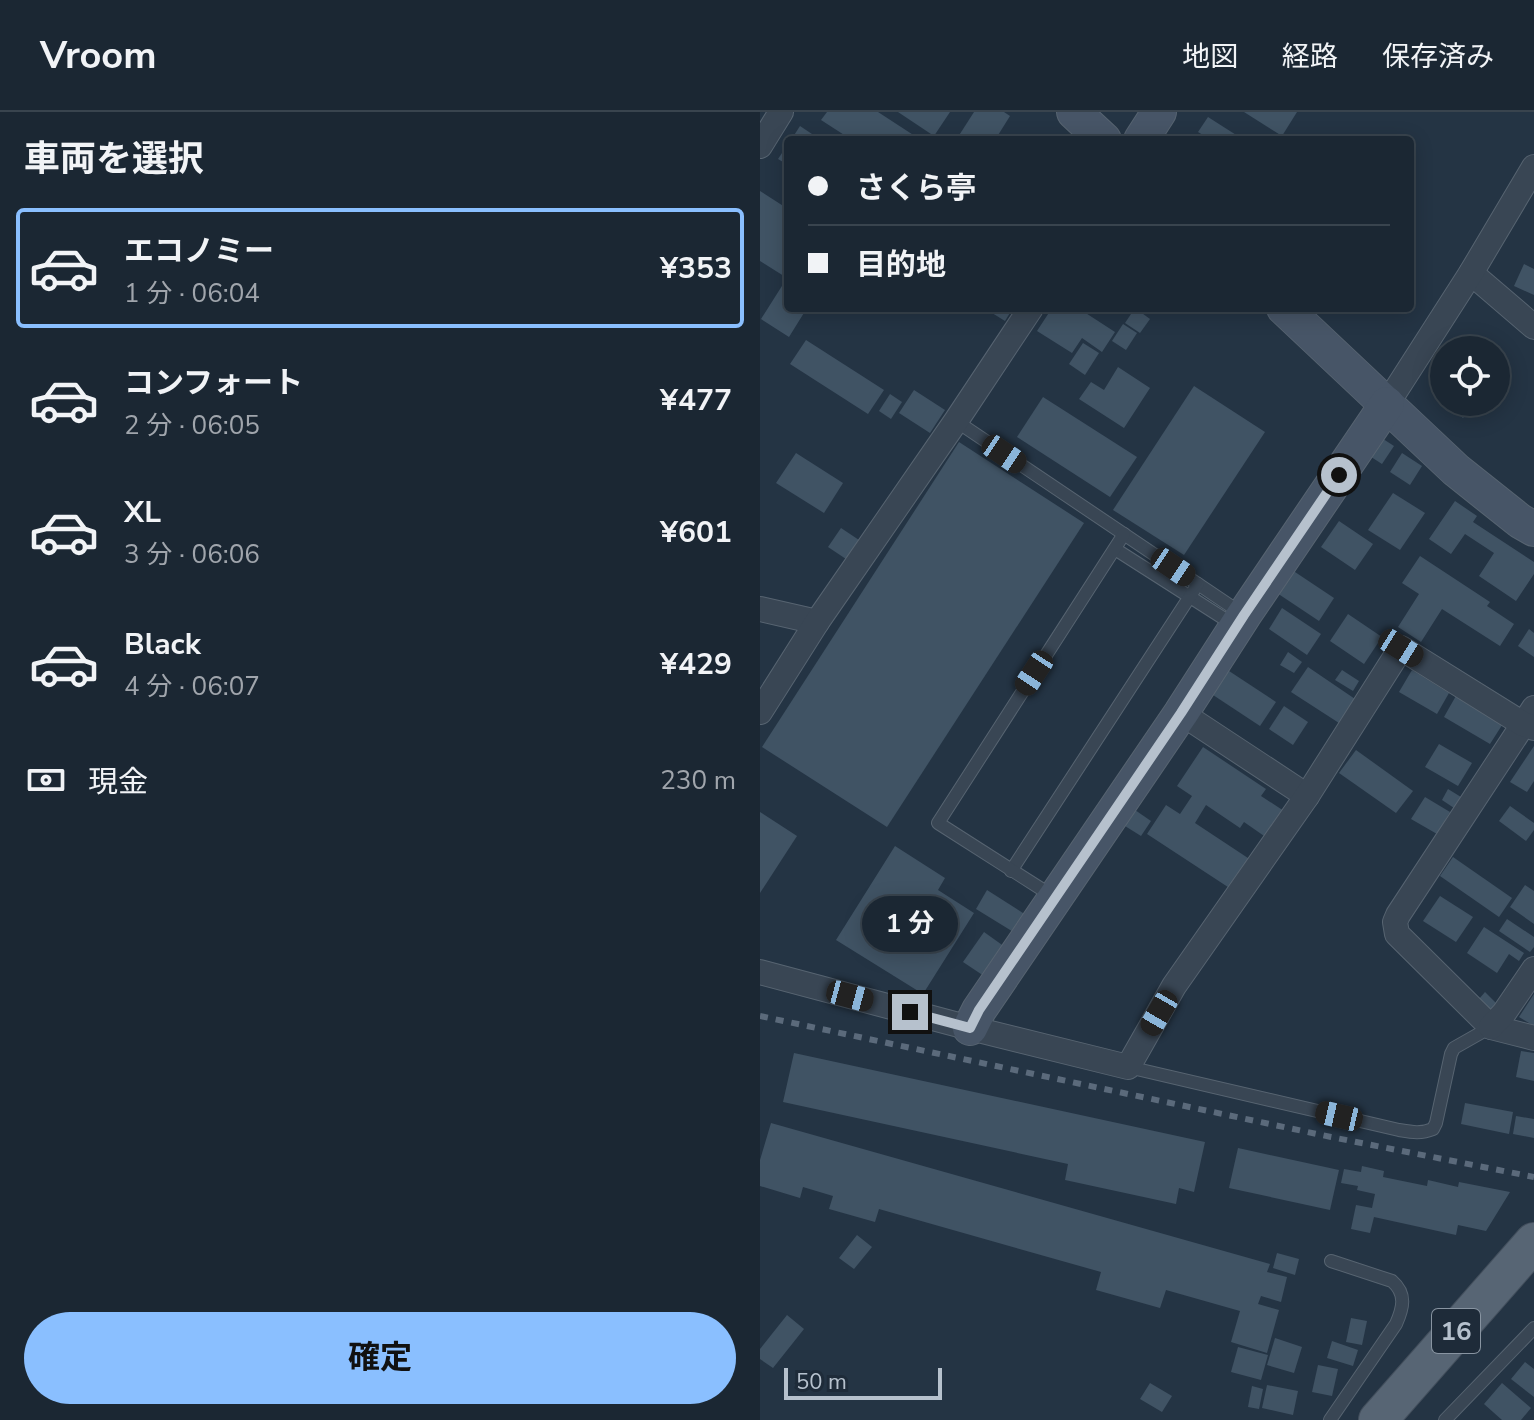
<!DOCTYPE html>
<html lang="ja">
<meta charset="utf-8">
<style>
:root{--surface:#1b2733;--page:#28333f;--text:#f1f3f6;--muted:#a0a5ac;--line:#39444e;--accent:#8abfff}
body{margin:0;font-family:"Nunito Sans","Noto Sans JP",sans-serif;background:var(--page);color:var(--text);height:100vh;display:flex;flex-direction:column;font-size:30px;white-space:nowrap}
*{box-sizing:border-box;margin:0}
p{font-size:26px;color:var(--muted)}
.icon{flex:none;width:44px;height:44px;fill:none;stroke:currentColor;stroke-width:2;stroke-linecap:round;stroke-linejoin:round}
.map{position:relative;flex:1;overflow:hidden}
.drawer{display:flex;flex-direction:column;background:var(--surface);width:760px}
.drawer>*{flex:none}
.top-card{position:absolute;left:24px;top:24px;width:630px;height:176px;border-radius:8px;box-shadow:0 4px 20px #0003,0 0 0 2px var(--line);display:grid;align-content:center;height:176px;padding:0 24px;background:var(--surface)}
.controls{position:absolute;left:670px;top:224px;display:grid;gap:16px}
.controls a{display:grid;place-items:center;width:80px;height:80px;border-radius:50%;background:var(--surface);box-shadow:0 4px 20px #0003,0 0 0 2px var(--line);font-size:40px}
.scale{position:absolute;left:24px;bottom:20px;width:158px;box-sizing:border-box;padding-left:8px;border:4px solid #b6c1cd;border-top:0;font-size:22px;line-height:28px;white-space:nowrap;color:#b6c1cd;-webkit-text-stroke:6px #1e2b39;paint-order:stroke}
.end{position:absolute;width:36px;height:36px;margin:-18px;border:10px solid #b6c1cd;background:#111;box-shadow:0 0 0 4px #111}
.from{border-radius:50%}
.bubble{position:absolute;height:56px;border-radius:28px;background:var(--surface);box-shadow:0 4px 20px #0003,0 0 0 2px var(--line);font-size:26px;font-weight:700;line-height:56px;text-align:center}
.car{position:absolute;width:24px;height:48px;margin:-24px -12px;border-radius:10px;box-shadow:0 0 6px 2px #0007;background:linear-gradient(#222 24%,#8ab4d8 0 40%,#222 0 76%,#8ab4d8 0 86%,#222 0)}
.top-card b{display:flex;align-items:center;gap:28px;height:76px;font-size:30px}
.top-card b+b{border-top:2px solid var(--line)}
.top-card i{width:20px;height:20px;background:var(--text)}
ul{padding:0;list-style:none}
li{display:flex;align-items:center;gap:24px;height:120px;margin:0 16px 12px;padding:0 8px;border:4px solid transparent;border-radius:8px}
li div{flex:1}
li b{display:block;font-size:30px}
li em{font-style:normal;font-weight:700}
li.active{border-color:var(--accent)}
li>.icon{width:72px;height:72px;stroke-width:1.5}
h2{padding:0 24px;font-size:36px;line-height:96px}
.pay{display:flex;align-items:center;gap:20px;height:88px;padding:0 24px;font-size:30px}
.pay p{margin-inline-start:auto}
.action{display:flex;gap:16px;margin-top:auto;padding:16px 24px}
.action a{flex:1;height:92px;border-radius:48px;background:var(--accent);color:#111;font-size:32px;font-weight:700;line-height:92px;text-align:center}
header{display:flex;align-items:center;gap:48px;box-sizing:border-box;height:112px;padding:0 40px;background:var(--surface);border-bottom:2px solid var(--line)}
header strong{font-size:38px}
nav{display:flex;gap:44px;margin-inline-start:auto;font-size:28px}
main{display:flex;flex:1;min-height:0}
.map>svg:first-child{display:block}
</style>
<header>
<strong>Vroom</strong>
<nav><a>地図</a><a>経路</a><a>保存済み</a></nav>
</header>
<main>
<section class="drawer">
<h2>車両を選択</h2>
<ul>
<li class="active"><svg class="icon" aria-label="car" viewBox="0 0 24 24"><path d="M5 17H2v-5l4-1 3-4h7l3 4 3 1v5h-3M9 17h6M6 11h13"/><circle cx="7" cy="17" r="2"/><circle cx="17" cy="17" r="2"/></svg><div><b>エコノミー</b><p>1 分 · 06:04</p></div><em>¥353</em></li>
<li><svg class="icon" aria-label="car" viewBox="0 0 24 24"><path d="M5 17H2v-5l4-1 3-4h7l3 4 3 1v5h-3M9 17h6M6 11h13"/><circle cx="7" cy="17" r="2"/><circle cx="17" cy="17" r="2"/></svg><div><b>コンフォート</b><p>2 分 · 06:05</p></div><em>¥477</em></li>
<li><svg class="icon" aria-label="car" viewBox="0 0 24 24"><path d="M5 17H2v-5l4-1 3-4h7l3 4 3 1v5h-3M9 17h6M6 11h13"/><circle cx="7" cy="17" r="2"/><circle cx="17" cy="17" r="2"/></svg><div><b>XL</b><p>3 分 · 06:06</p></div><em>¥601</em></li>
<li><svg class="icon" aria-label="car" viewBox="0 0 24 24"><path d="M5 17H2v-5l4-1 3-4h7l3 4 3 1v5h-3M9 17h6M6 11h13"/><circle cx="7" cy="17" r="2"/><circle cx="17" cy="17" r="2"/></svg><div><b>Black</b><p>4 分 · 06:07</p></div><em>¥429</em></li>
</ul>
<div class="pay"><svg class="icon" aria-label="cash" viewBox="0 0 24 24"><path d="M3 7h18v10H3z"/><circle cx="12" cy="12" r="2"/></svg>現金<p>230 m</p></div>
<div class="action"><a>確定</a></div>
</section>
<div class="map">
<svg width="774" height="1308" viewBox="0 0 774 1308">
<rect width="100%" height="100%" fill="#243444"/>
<g fill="#405364">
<path d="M67,0H118L161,28H92L61,8Z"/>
<path d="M138,0H190L174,24Z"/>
<path d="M214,0H244L250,4L235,28H203L198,25Z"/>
<path d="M484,0H537L522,24Z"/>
<path d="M448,5L484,28H451L438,20Z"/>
<path d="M40,14L61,28H31Z"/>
<path d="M28,32V53L18,47Z"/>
<path d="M0,79L28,97V196H47L29,225L1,207L27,166L0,149Z"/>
<path d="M764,152L774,157V183L754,174Z"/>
<path d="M224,196H253L245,209Z"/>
<path d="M292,196H318L355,220L342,240L322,226L312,241L277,219Z"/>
<path d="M375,196L390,207L380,221L365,211Z"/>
<path d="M363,212L377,221L366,238L352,229Z"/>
<path d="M46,228L124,278L108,302L30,252Z"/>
<path d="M323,231L339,241L325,263L309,252Z"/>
<path d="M358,255L390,276L364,316L319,287L331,270L344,278Z"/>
<path d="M434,274L505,320L424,443L353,398Z"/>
<path d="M154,278L185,298L170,321L139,301Z"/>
<path d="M130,282L142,290L131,307L119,299Z"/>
<path d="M283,285L377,345L350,385L257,325Z"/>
<path d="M684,290H717L703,306Z"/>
<path d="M617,323L634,334L622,352L605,341Z"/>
<path d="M199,330L324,411L127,715L2,635Z"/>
<path d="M36,341L83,371L64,401L16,371Z"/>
<path d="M642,341L662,354L650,373L630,360Z"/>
<path d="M633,381L665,401L640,438L608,418Z"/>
<path d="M695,389L717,404L713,410L774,450V462L756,489L719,464L734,441L705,422L691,442L669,427Z"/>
<path d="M579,409L613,432L595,458L561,435Z"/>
<path d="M81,416L102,430L89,449L68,435Z"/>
<path d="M660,444L730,490L727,494L754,512L740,534L682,497L661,530L638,515L659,482L642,471Z"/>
<path d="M532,458L574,486L559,509L517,481Z"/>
<path d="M522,496L561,522L547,543L509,517Z"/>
<path d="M588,502L622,525L604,552L570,529Z"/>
<path d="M769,517L774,521V545L758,534Z"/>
<path d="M528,540L542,550L534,561L520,553Z"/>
<path d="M548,555L595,587L579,611L531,580Z"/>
<path d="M466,557L516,590L500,614L450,581Z"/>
<path d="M582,558L599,569L593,579L575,568Z"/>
<path d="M652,558L689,581L677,602L639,580Z"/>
<path d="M697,582L744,610L730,632L684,605Z"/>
<path d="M524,594L548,610L533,633L509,617Z"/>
<path d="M679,632L712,651L698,674L665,655Z"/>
<path d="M774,634V669L767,680L750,670Z"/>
<path d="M443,635L506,677L501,684L524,699L507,726L484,710L480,716L446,693L435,711L494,750L474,779L387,722L406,693L420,702L432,684L417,674Z"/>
<path d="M596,638L653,679L636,701L579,661Z"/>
<path d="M688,677L701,685L694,696L682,688Z"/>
<path d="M665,685L690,700L677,722L651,707Z"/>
<path d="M750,694L774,711V718L766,729L739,709Z"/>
<path d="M375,698L391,709L381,724L365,714Z"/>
<path d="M0,700L37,724L0,781Z"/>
<path d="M135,734L185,766L178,778L214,801L163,882L76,828Z"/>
<path d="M693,745L752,786L739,805L680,764Z"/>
<path d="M765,773L774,779V812L750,795Z"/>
<path d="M227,778L266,803L255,821L216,797Z"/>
<path d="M680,784L713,805L696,830L663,809Z"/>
<path d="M747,807L774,825V835L770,840L739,819Z"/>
<path d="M724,815L764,841L759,849L749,842L737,861L707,841Z"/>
<path d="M224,820L245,835L224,864L203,850Z"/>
<path d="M725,880L737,892L731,898L719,887Z"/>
<path d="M774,882V914L759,905Z"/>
<path d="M761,939L774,941V969L756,965Z"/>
<path d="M34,941L445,1030L434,1080L419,1076L416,1092L305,1068L308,1052L23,990Z"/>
<path d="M705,991L753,1000L749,1022L701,1012Z"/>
<path d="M756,1004L774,1007V1026L753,1022Z"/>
<path d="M11,1011L510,1152L507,1160L527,1165L521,1190L501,1184L498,1192L519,1198L507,1241L471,1230L480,1199L406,1178L400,1196L336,1178L341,1160L119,1097L115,1110L69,1097L73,1084L43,1075L40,1086L0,1074V1048Z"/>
<path d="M478,1036L579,1058L570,1098L469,1076Z"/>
<path d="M602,1054L624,1059L623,1065L667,1074L668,1068L698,1075L699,1070L750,1080L726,1119L698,1113L696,1123L614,1105L610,1121L591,1117L596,1093L612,1096L615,1082L597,1078L598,1074L581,1071L584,1057L601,1060Z"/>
<path d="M97,1123L112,1135L94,1157L79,1146Z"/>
<path d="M517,1141L539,1147L535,1163L513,1156Z"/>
<path d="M27,1203L44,1217L13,1256L0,1247V1237Z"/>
<path d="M591,1206L607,1209L602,1233L586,1230Z"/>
<path d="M515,1226L542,1235L534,1261L507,1253Z"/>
<path d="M572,1229L598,1238L593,1254L567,1246Z"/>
<path d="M478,1235L508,1243L501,1268L471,1260Z"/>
<path d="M765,1250L774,1257V1285L751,1267Z"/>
<path d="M558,1253L578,1257L572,1284L552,1280Z"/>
<path d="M390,1271L412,1284L402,1300L380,1287Z"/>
<path d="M742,1271L771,1296L761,1308H742L724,1292Z"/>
<path d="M507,1273L538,1279L533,1303L502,1296Z"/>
<path d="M492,1274L503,1277L499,1297L488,1295Z"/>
</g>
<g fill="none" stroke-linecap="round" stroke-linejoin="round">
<g stroke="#576471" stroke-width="14">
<g id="lane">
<path d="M196,309L481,501"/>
<path d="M355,437L474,513"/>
<path d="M251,759L438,472"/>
<path d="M294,785L178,711L364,422"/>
<path d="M368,955L639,1018C651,1020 661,1022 673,1017L676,1011L691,942L694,936L731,915"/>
<path d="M570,1308L636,1212C643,1196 647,1182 632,1169L571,1149"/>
<path d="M685,1308L774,1216"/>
</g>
</g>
<g stroke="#576471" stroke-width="26">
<g id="street">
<path d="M0,34L21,0"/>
<path d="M711,161L774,215"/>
<path d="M627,292L711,161L774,55"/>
<path d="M0,497L57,510"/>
<path d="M774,596L638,803L635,810L637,822L731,915L774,926"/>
<path d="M0,600L57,510L196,309L271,196"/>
<path d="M421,601L547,684"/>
<path d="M0,860L210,916L368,955L414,874L547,684L641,536L763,612L774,616"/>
<path d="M731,915L744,901L774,857"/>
</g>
</g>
<g stroke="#576471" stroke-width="36">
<g id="secondary">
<path d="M314,0L344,28"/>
<path d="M381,28L399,0"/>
<path d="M524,196L696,358L760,409L774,417"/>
<path d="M210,916L219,898L421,601L484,503L627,292"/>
</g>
</g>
<g stroke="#434f5d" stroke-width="40">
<path id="primary" d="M618,1308L774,1130"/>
</g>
<use href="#lane" stroke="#394654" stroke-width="12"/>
<use href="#street" stroke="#394654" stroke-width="24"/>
<use href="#secondary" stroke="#475567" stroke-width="34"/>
<use href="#primary" stroke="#576574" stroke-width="38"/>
<path stroke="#5b6a7b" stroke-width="6" stroke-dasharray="8 8" stroke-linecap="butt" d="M0,904L571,1025L774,1065"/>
</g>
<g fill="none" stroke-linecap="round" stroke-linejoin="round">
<path stroke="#b6c1cd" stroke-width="10" d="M150,900L210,916L219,898L421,601L484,503L579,363"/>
</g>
<g text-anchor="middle" stroke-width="6" stroke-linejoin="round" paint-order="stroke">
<rect fill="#1e2b39" stroke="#8894a1" stroke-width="2" x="672" y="1197" width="48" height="44" rx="6"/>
<g font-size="26" font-weight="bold" fill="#b6c1cd">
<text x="696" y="1228">16</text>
</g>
</g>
</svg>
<div class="controls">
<a><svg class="icon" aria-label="locate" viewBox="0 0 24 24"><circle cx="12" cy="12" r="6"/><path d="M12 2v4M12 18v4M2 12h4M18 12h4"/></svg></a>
</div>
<div class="scale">50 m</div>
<i class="end from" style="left:579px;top:363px"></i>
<i class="end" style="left:150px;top:900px"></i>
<div class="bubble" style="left:102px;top:784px;width:96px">1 分</div>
<i class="car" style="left:244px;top:342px;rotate:124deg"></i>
<i class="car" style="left:413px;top:455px;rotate:124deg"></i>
<i class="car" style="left:641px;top:536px;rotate:122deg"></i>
<i class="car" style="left:274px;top:561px;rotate:213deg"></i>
<i class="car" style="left:90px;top:884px;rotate:105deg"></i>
<i class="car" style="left:399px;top:901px;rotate:210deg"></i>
<i class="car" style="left:579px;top:1004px;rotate:283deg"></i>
<div class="top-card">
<b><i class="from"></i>さくら亭</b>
<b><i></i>目的地</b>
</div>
</div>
</main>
